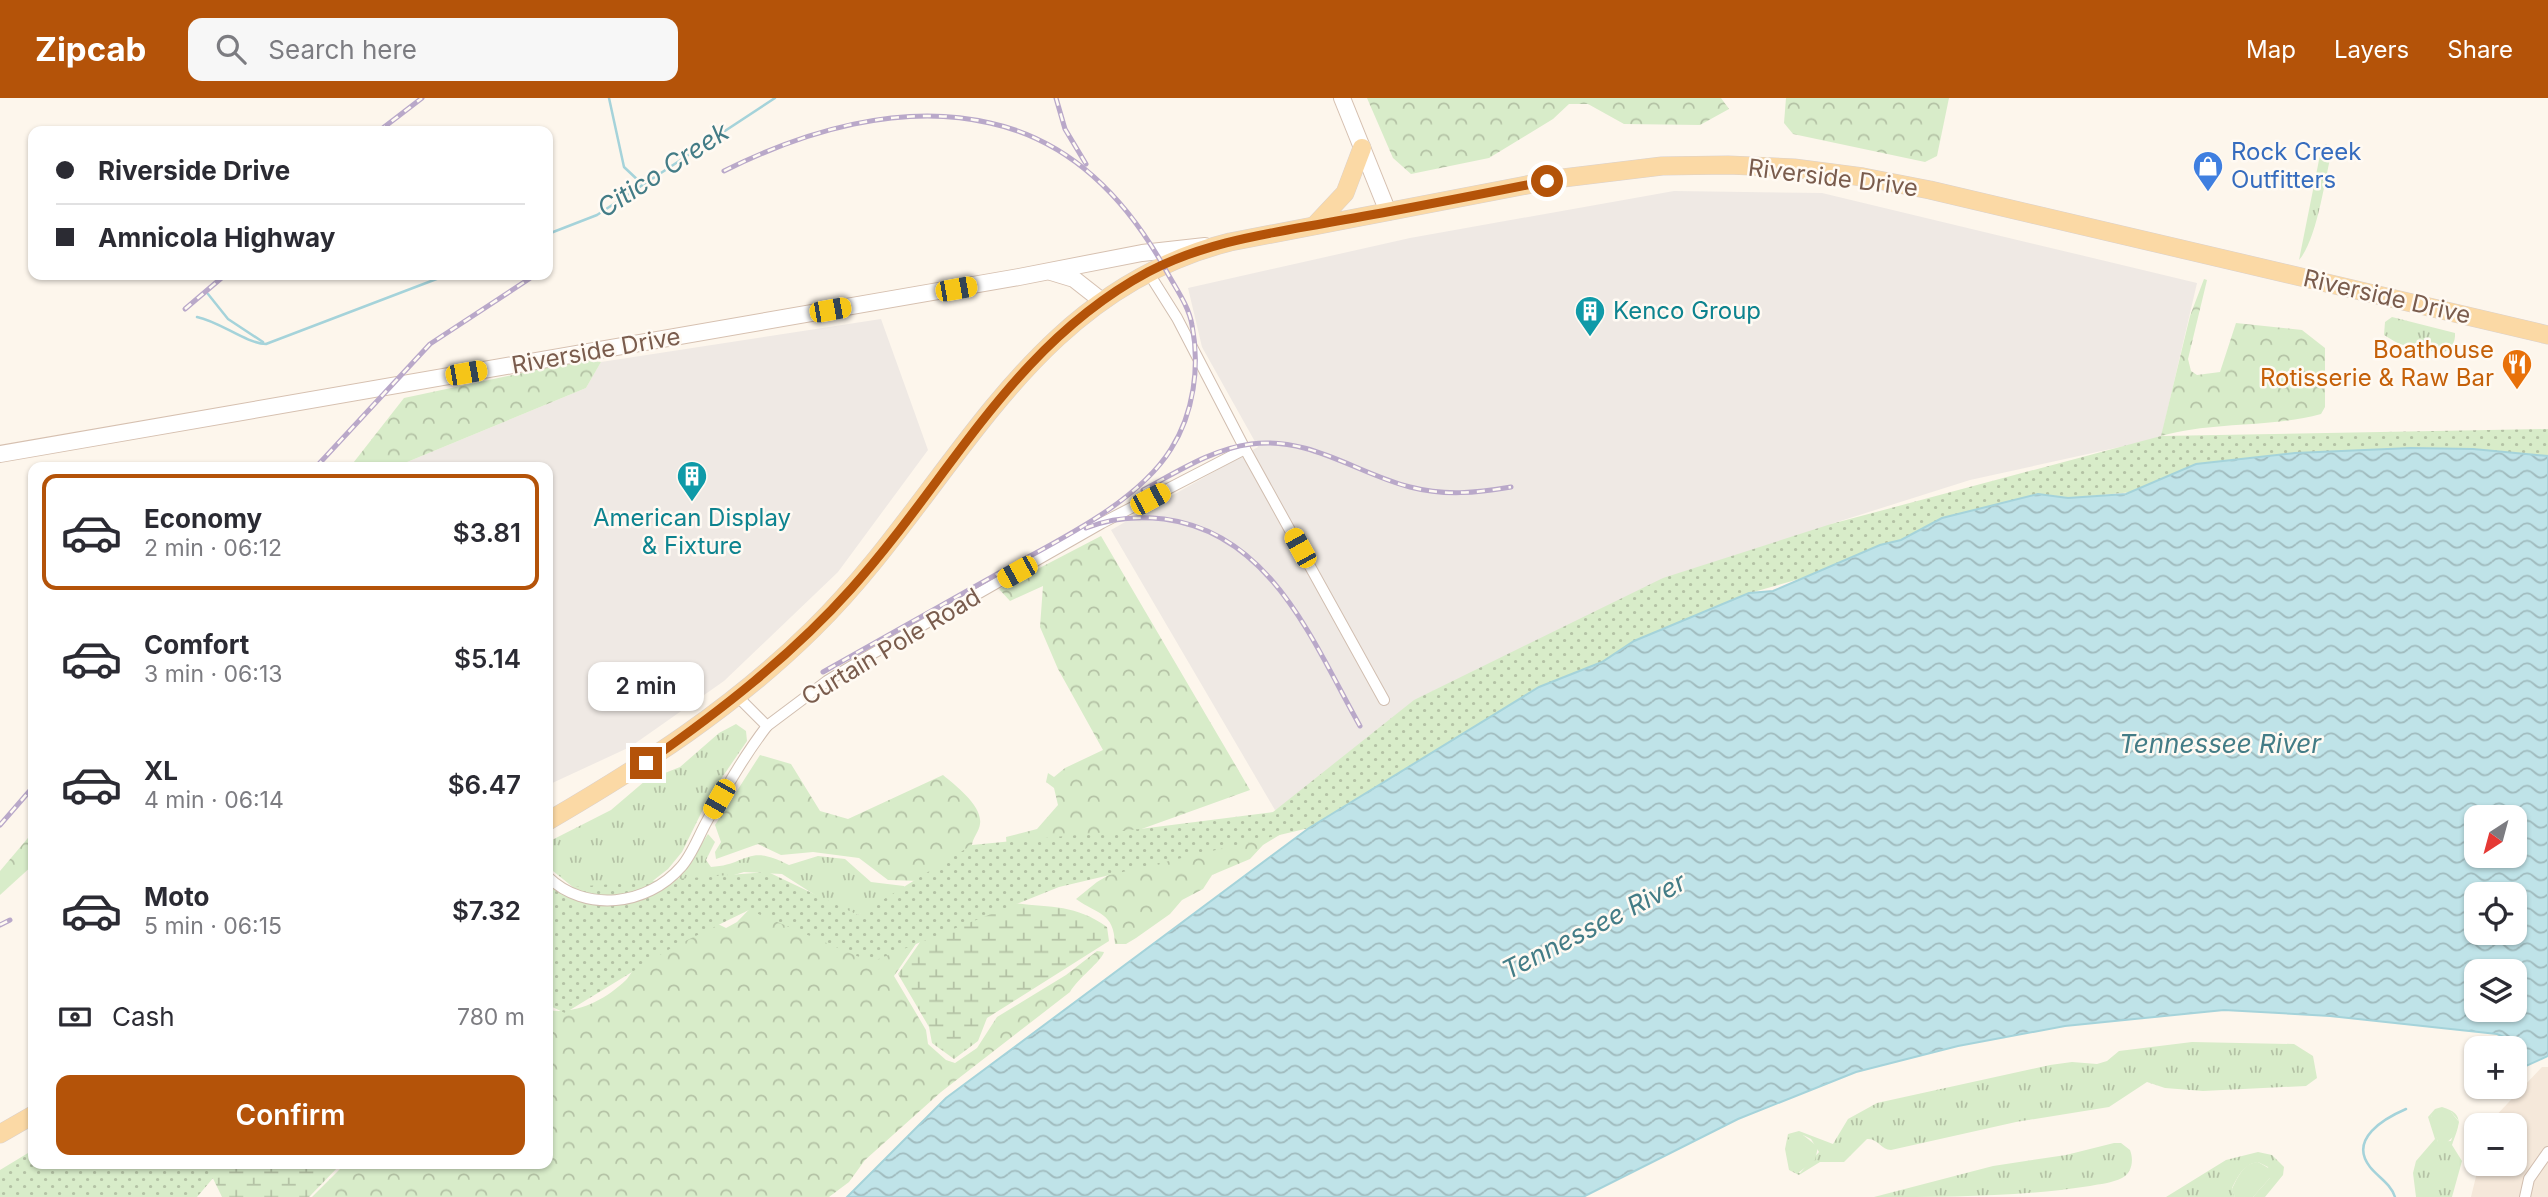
<!DOCTYPE html>
<meta charset="utf-8">
<style>
:root{--surface:#fff;--page:#f7f7f7;--text:#2b2b33;--muted:#7c7c81;--line:#e1e1e2;--accent:#b45309}
body{margin:0;font-family:Inter,sans-serif;background:var(--page);color:var(--text);height:100vh;display:flex;flex-direction:column;font-size:26px;white-space:nowrap}
*{box-sizing:border-box;margin:0}
p{font-size:23px;color:var(--muted)}
.icon{flex:none;width:38px;height:38px;fill:none;stroke:currentColor;stroke-width:2;stroke-linecap:round;stroke-linejoin:round}
.map{position:relative;flex:1;overflow:hidden}
.side{position:absolute;left:28px;top:364px;width:525px;height:707px;display:flex;flex-direction:column;background:var(--surface);border-radius:14px;box-shadow:0 2px 5px #0004}
.side>*{flex:none}
.hud{position:absolute;left:28px;top:28px;width:525px;height:154px;border-radius:14px;box-shadow:0 2px 5px #0004;display:grid;align-content:center;height:154px;padding:0 28px;background:var(--surface)}
.needle{width:46px;rotate:216deg}
.tools{position:absolute;left:2464px;top:707px;display:grid;gap:14px}
.tools a{display:grid;place-items:center;width:63px;height:63px;border-radius:14px;background:var(--surface);box-shadow:0 2px 5px #0004;font-size:35px}
.end{position:absolute;width:32px;height:32px;margin:-16px;border:9px solid #b45309;background:#fff;box-shadow:0 0 0 4px #fff}
.from{border-radius:50%}
.bubble{position:absolute;height:49px;border-radius:14px;background:var(--surface);box-shadow:0 2px 5px #0004;font-size:23px;font-weight:600;line-height:49px;text-align:center}
.car{position:absolute;width:21px;height:42px;margin:-21px -10px;border-radius:9px;box-shadow:0 0 5px 2px #0007;background:linear-gradient(#f5c518 24%,#345 0 40%,#f5c518 0 76%,#345 0 86%,#f5c518 0)}
.hud b{display:flex;align-items:center;gap:24px;height:66px;font-size:26px}
.hud b+b{border-top:2px solid var(--line)}
.hud i{width:18px;height:18px;background:var(--text)}
ul{padding:12px 0 0;list-style:none}
li{display:flex;align-items:center;gap:21px;height:116px;margin:0 14px 10px;padding:0 14px;border:4px solid transparent;border-radius:14px}
li div{flex:1}
li b{display:block;font-size:26px}
li em{font-style:normal;font-weight:600}
li.active{border-color:var(--accent)}
li>.icon{width:63px;height:63px;stroke-width:1.5}
.pay{display:flex;align-items:center;gap:18px;height:77px;padding:0 28px;font-size:26px}
.pay p{margin-inline-start:auto}
.button{display:flex;gap:14px;margin-top:auto;padding:14px 28px}
.button a{flex:1;height:80px;border-radius:14px;background:var(--accent);color:#fff;font-size:28px;font-weight:600;line-height:80px;text-align:center}
header{display:flex;align-items:center;gap:42px;box-sizing:border-box;height:98px;padding:0 35px;background:var(--accent);color:#fff}
header strong{font-size:33px}
nav{display:flex;gap:38px;margin-inline-start:auto;font-size:24px}
.search{width:490px;height:63px;background:var(--page);display:flex;align-items:center;gap:18px;box-sizing:border-box;padding:0 24px;border-radius:14px;color:var(--muted);font-size:26px}
.map>svg:first-child{display:block}
</style>
<header>
<strong>Zipcab</strong>
<div class="search"><svg class="icon" aria-label="search" viewBox="0 0 24 24"><circle cx="10" cy="10" r="6"/><path d="M15 15l6 6"/></svg>Search here</div>
<nav><a>Map</a><a>Layers</a><a>Share</a></nav>
</header>
<div class="map">
<svg width="2548" height="1099" viewBox="0 0 2548 1099">
<defs>
<pattern id="grass-tufts" width="24" height="20" patternUnits="userSpaceOnUse" patternTransform="scale(1.75)"><rect width="24" height="20" fill="#d8ecc9"/><path d="M3 7l-1-3M5 7V3M7 7l1-3M15 17l-1-3M17 17v-4M19 17l1-3" fill="none" stroke="#b4c2a5"/></pattern>
<pattern id="forest-crowns" width="20" height="18" patternUnits="userSpaceOnUse" patternTransform="scale(1.75)"><rect width="20" height="18" fill="#d8ecc9"/><path d="M2 6a3 3 0 1 1 6 0M12 15a3 3 0 1 1 6 0" fill="none" stroke="#b4c2a5"/></pattern>
<pattern id="wetland-marsh" width="20" height="14" patternUnits="userSpaceOnUse" patternTransform="scale(1.75)"><rect width="20" height="14" fill="#d8ecc9"/><path d="M1 5h8M5 5V1M11 12h8M15 12V8" fill="none" stroke="#b4c2a5"/></pattern>
<pattern id="park-dots" width="8" height="8" patternUnits="userSpaceOnUse" patternTransform="scale(1.75)"><rect width="8" height="8" fill="#d8ecc9"/><path d="M2 2h.1M6 6h.1" fill="none" stroke="#b4c2a5" stroke-width="1.8" stroke-linecap="round"/></pattern>
<pattern id="water-waves" width="16" height="10" patternUnits="userSpaceOnUse" patternTransform="scale(1.75)"><rect width="16" height="10" fill="#bfe3e8"/><path d="M0 5q4-4 8 0t8 0" fill="none" stroke="#a0bbbe"/></pattern>
</defs>
<rect width="100%" height="100%" fill="#fdf6ec"/>
<path fill="#f5e8da" d="M2542,969H2548V1099H2471L2479,1066H2515V1027H2490V1024Z"/>
<g fill="#efe9e4">
<path d="M1674,93L1822,95L2197,185L2161,340L1970,382L1831,426L1305,703L1275,712L1111,432L1258,349L1202,249L1188,190L1410,140Z"/>
<path d="M881,221L928,352L838,474L724,583L630,649L548,687V369H395L586,290L601,264Z"/>
</g>
<g fill="url(#grass-tufts)" fill-rule="evenodd">
<path d="M2326,46L2332,52C2325,80 2317,142 2299,162L2321,52Z"/>
<path d="M2392,219L2455,235C2456,244 2450,253 2441,255L2399,246L2384,237L2385,224Z"/>
<path d="M736,626L746,633L747,643L710,697L682,754L668,771L645,789L574,790L548,769V744L611,712L645,683L680,669L719,635Z"/>
<path d="M708,736L715,744L706,762L711,769C748,767 747,745 789,767L818,758L845,761L871,784L904,788L907,795L858,817L826,804L782,776L744,774L724,780L675,786Z"/>
<path d="M2192,944L2294,946L2313,958L2317,980L2306,988L2203,993L2165,990L2147,984L2109,1009L2016,1024L1891,1052C1881,1052 1878,1040 1867,1041L1844,1064H1820L1799,1077L1789,1072L1785,1051L1788,1036L1799,1033L1833,1046L1848,1021L1877,1005L2050,967L2072,964L2097,966L2107,963L2119,953ZM1803,1037L1811,1041L1819,1054L1800,1075L1793,1073L1788,1042Z"/>
<path d="M2442,1009C2467,1016 2458,1029 2452,1047L2462,1063L2452,1099H2416L2413,1075L2416,1063L2435,1041L2428,1019L2435,1011ZM2451,1014L2458,1022L2451,1043L2438,1044L2431,1018Z"/>
<path d="M2114,1045H2121L2130,1052C2134,1062 2132,1075 2122,1080C2112,1085 2100,1086 2090,1088C2018,1099 1948,1099 1874,1099L1993,1068L2066,1057Z"/>
<path d="M2258,1054L2272,1057L2284,1069L2283,1077L2265,1099H2253L2270,1080L2268,1069L2258,1064C2244,1066 2238,1078 2232,1090L2235,1099H2166L2226,1062Z"/>
</g>
<g fill="url(#forest-crowns)">
<path d="M1367,0H1721L1729,11L1700,27L1624,26L1588,6H1569L1553,21L1489,60L1411,76L1393,60Z"/>
<path d="M1786,0H1949L1937,58L1925,64L1793,36L1784,25Z"/>
<path d="M2204,181L2207,182L2188,261L2191,273L2197,277L2220,274L2236,225L2302,232L2325,250V309L2321,316C2269,330 2213,323 2161,338L2190,218Z"/>
<path d="M583,262L601,264L586,290L395,369H350L404,300Z"/>
<path d="M1101,438L1250,692L1086,751H1007L1006,739L1037,731L1058,707L1054,690L1046,684L1048,675L1054,679L1065,670L1103,652L1058,571L1040,529L1043,488L1010,503L999,491Z"/>
<path d="M760,657L791,666L820,713L848,721L943,677C955,687 983,708 980,726C979,734 973,739 972,747L961,758L920,783L888,782L859,760L813,754L781,757L758,746L716,761L715,754L721,744L715,727Z"/>
<path d="M1286,733L1263,747L1250,761L1212,777L1203,791L1182,802L1170,816L1136,840L1126,846H1115C1114,814 1098,817 1076,801L1097,784L1119,771Z"/>
<path d="M33,734V767L0,797V773Z"/>
<path d="M765,795L924,834L894,878L926,932L928,946L946,962L955,965L977,950L997,919L1066,877L1097,853L1104,854C1101,864 1078,880 1070,894L941,994L865,1062L849,1084L829,1099H312L345,1066H548V912C576,917 605,902 626,882C630,878 631,873 636,870C662,855 685,839 708,821L726,830L737,824Z"/>
</g>
<g fill="url(#wetland-marsh)">
<path d="M1014,805C1051,810 1075,806 1107,829L1109,843L987,920L978,943L954,961L932,945L929,929L898,876L925,837Z"/>
<path d="M206,1066H341L309,1099H222Z"/>
</g>
<g fill="url(#park-dots)">
<path d="M2548,331V361L2517,357L2091,398L1750,495L1448,647L1309,730L1059,789L871,864L749,812L673,849L565,915L548,907V791L768,774L858,817L972,747L1140,731L1273,714L1414,602L1663,480L1831,426L2161,338Z"/>
<path d="M33,1052V1066H225L197,1099H0V1072Z"/>
</g>
<g fill="#d8ecc9">
<path d="M2439,1012L2451,1014L2459,1024L2454,1038L2445,1046L2438,1044L2430,1022L2432,1016Z"/>
<path d="M1791,1037H1803L1818,1049L1815,1062L1798,1075L1792,1073C1787,1063 1784,1046 1791,1037Z"/>
<path d="M2258,1064L2270,1071V1080L2253,1099H2235L2232,1091C2238,1078 2244,1065 2258,1064Z"/>
</g>
<path fill="url(#water-waves)" stroke="#a5d3da" stroke-width="2" fill-rule="evenodd" d="M2411,350L2473,351L2548,358V958L2515,973V952L2520,946L2497,936L2330,918L2224,912L2065,928L1958,948L1856,974L1738,1021L1583,1099H847L946,1000L1309,730L1539,589L1602,564L1634,543L1749,495L1773,493L1880,447L1901,442L1942,420L2038,396L2068,400L2126,396L2196,366L2295,355ZM2476,719H2515V758H2476ZM2476,796H2515V835H2476ZM2476,873H2515V912H2476Z"/>
<g fill="none" stroke-linecap="round" stroke-linejoin="round">
<g stroke="#a5d3da" stroke-width="2.5">
<path d="M609,0L624,69L641,85"/>
<path d="M548,136L597,117L775,0"/>
<path d="M208,196L228,221L263,244"/>
<path d="M197,219C221,224 245,245 266,246L447,177"/>
<path d="M2395,1099C2391,1086 2378,1079 2370,1069C2348,1041 2385,1020 2406,1011"/>
</g>
<g stroke="#d1beb0" stroke-width="12">
<g id="street">
<path d="M1148,174L1177,220L1245,351L1384,602"/>
<path d="M737,598L767,628L827,583L865,560L1102,425L1245,351"/>
<path d="M548,779C585,815 647,808 681,769C692,757 699,737 707,723C726,690 744,658 767,628"/>
<path d="M2525,1099L2529,1081L2548,1054"/>
</g>
</g>
<g stroke="#d6c0b0" stroke-width="18">
<g id="secondary">
<path d="M1342,0L1388,114"/>
<path d="M1051,174L1074,181L1102,203"/>
<path d="M0,356L1019,179L1142,155L1205,148"/>
</g>
</g>
<g stroke="#dad1cd" stroke-width="19">
<g id="primary">
<path d="M1315,127L1345,95L1362,50"/>
<path d="M548,723C644,667 733,610 813,531C953,394 1022,196 1230,144L1563,80L1662,68L1728,67L1794,70L1863,79L1930,92L2548,237"/>
<path d="M0,1036L33,1017"/>
</g>
</g>
<use href="#street" stroke="#fff" stroke-width="10"/>
<use href="#secondary" stroke="#fff" stroke-width="16"/>
<use href="#primary" stroke="#fbd9a5" stroke-width="18"/>
<g stroke="#b9a8c9" stroke-width="5">
<g id="rail">
<path d="M1056,0L1065,31L1086,66"/>
<path d="M379,33L422,0"/>
<path d="M724,73C804,33 901,4 990,25C1073,43 1129,104 1168,176C1177,192 1189,209 1192,227C1200,268 1194,315 1171,351C1137,406 1054,444 999,475C940,508 881,541 823,574"/>
<path d="M185,211L225,177"/>
<path d="M316,369L430,246L535,177"/>
<path d="M1143,392C1177,374 1212,351 1251,346C1309,338 1356,375 1410,389C1445,398 1476,395 1511,389"/>
<path d="M1086,430C1111,420 1138,418 1164,421C1272,435 1313,545 1360,628"/>
<path d="M0,727L33,689"/>
<path d="M0,827L10,822"/>
</g>
</g>
<use href="#rail" stroke="#fffaf3" stroke-width="2.5" stroke-dasharray="8" stroke-linecap="butt"/>
</g>
<g fill="none" stroke-linecap="round" stroke-linejoin="round">
<path stroke="#b45309" stroke-width="9" d="M646,665C720,613 791,558 851,491C950,381 1012,247 1148,174C1207,143 1273,135 1337,123C1407,111 1477,97 1547,83"/>
</g>
<defs>
<g id="shop-pin" transform="scale(1.575)"><path d="M0 17L-7.5 6A9.5 9.5 0 1 1 7.5 6Z" fill="#3f7fe0" stroke="#fffaf3"/><path d="M-5-2.5h2.3a2.7 3.5 0 0 1 5.4 0H5L5.5 6h-11ZM-1.5-2.5h3a1.5 2.3 0 0 0-3 0Z" fill="#fff"/></g>
<g id="building-pin" transform="scale(1.575)"><path d="M0 17L-7.5 6A9.5 9.5 0 1 1 7.5 6Z" fill="#0f9aa8" stroke="#fffaf3"/><path d="M-4-6H4V6H1V3H-1V6H-4ZM-2.5-4.3h1.7v1.8h-1.7ZM.8-4.3h1.7v1.8H.8ZM-2.5-1h1.7V.8h-1.7ZM.8-1h1.7V.8H.8Z" fill="#fff"/></g>
<g id="restaurant-pin" transform="scale(1.575)"><path d="M0 17L-7.5 6A9.5 9.5 0 1 1 7.5 6Z" fill="#e8710a" stroke="#fffaf3"/><path d="M-5-6h1v4h1v-4h1v4h1v-4h1v5L-1.5 .5V6h-2V.5L-5-1ZM5-6V6H3V1.5H1.5Q1.5-4 5-6Z" fill="#fff"/></g>
</defs>
<g fill-rule="evenodd">
<use href="#shop-pin" x="2208" y="68"/>
<use href="#building-pin" x="1590" y="213"/>
<use href="#restaurant-pin" x="2517" y="266"/>
<use href="#building-pin" x="692" y="378"/>
</g>
<g text-anchor="middle" stroke-width="5" stroke-linejoin="round" paint-order="stroke">
<g font-size="24" fill="#366cbe" stroke="#fffaf3" text-anchor="start">
<text x="2231" y="62">Rock Creek<tspan x="2231" dy="28">Outfitters</tspan></text>
</g>
<g font-size="24" fill="#7a5c4d" stroke="#fffaf3">
<text transform="translate(1833 80) rotate(7)" y="8">Riverside Drive</text>
<text transform="translate(2387 199) rotate(13)" y="8">Riverside Drive</text>
<text transform="translate(596 253) rotate(-10)" y="8">Riverside Drive</text>
<text transform="translate(891 549) rotate(-31)" y="8">Curtain Pole Road</text>
</g>
<g font-size="24" fill="#0d838f" stroke="#fffaf3" text-anchor="start">
<text x="1613" y="221">Kenco Group</text>
<text x="692" y="428" text-anchor="middle">American Display<tspan x="692" dy="28">&amp; Fixture</tspan></text>
</g>
<g font-size="24" fill="#c56008" stroke="#fffaf3" text-anchor="end">
<text x="2494" y="260">Boathouse<tspan x="2494" dy="28">Rotisserie &amp; Raw Bar</tspan></text>
</g>
<g font-size="26" font-style="italic" fill="#437c86" stroke="#fffaf3">
<text transform="translate(663 72) rotate(-33)" y="9">Citico Creek</text>
<text x="2220" y="655">Tennessee River</text>
<text transform="translate(1594 828) rotate(-27)" y="9">Tennessee River</text>
</g>
</g>
</svg>
<div class="tools">
<a><svg class="needle" viewBox="-14 -14 28 28"><path d="M0-13l5 13h-10z" fill="#e53935"/><path d="M0 13l5-13h-10z" fill="#7c7c81"/></svg></a>
<a><svg class="icon" aria-label="locate" viewBox="0 0 24 24"><circle cx="12" cy="12" r="6"/><path d="M12 2v4M12 18v4M2 12h4M18 12h4"/></svg></a>
<a><svg class="icon" aria-label="layers" viewBox="0 0 24 24"><path d="M12 4l9 5-9 5-9-5zM3 14l9 5 9-5"/></svg></a>
<a>+</a>
<a>−</a>
</div>
<i class="end from" style="left:1547px;top:83px"></i>
<i class="end" style="left:646px;top:665px"></i>
<div class="bubble" style="left:588px;top:564px;width:116px">2 min</div>
<i class="car" style="left:956px;top:191px;rotate:80deg"></i>
<i class="car" style="left:830px;top:212px;rotate:80deg"></i>
<i class="car" style="left:466px;top:275px;rotate:80deg"></i>
<i class="car" style="left:1150px;top:401px;rotate:62deg"></i>
<i class="car" style="left:1300px;top:450px;rotate:331deg"></i>
<i class="car" style="left:1017px;top:474px;rotate:241deg"></i>
<i class="car" style="left:719px;top:701px;rotate:210deg"></i>
<div class="hud">
<b><i class="from"></i>Riverside Drive</b>
<b><i></i>Amnicola Highway</b>
</div>
<section class="side">
<ul>
<li class="active"><svg class="icon" aria-label="car" viewBox="0 0 24 24"><path d="M5 17H2v-5l4-1 3-4h7l3 4 3 1v5h-3M9 17h6M6 11h13"/><circle cx="7" cy="17" r="2"/><circle cx="17" cy="17" r="2"/></svg><div><b>Economy</b><p>2 min · 06:12</p></div><em>$3.81</em></li>
<li><svg class="icon" aria-label="car" viewBox="0 0 24 24"><path d="M5 17H2v-5l4-1 3-4h7l3 4 3 1v5h-3M9 17h6M6 11h13"/><circle cx="7" cy="17" r="2"/><circle cx="17" cy="17" r="2"/></svg><div><b>Comfort</b><p>3 min · 06:13</p></div><em>$5.14</em></li>
<li><svg class="icon" aria-label="car" viewBox="0 0 24 24"><path d="M5 17H2v-5l4-1 3-4h7l3 4 3 1v5h-3M9 17h6M6 11h13"/><circle cx="7" cy="17" r="2"/><circle cx="17" cy="17" r="2"/></svg><div><b>XL</b><p>4 min · 06:14</p></div><em>$6.47</em></li>
<li><svg class="icon" aria-label="car" viewBox="0 0 24 24"><path d="M5 17H2v-5l4-1 3-4h7l3 4 3 1v5h-3M9 17h6M6 11h13"/><circle cx="7" cy="17" r="2"/><circle cx="17" cy="17" r="2"/></svg><div><b>Moto</b><p>5 min · 06:15</p></div><em>$7.32</em></li>
</ul>
<div class="pay"><svg class="icon" aria-label="cash" viewBox="0 0 24 24"><path d="M3 7h18v10H3z"/><circle cx="12" cy="12" r="2"/></svg>Cash<p>780 m</p></div>
<div class="button"><a>Confirm</a></div>
</section>
</div>
